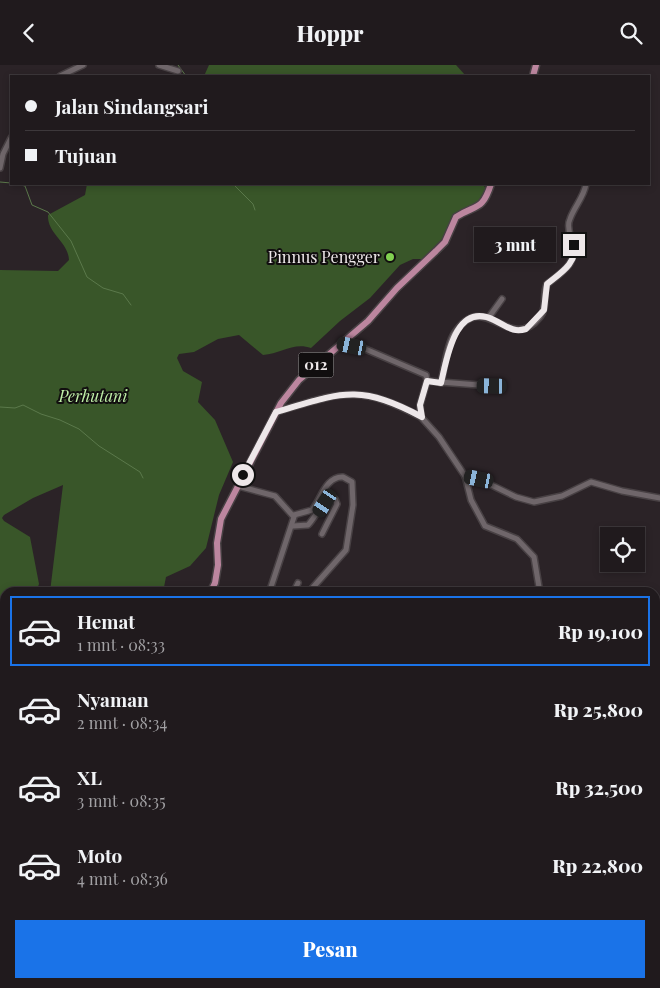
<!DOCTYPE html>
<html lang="id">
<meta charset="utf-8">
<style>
:root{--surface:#201a1d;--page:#282326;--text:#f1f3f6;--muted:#a2a1a4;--line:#3d383b;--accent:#1a73e8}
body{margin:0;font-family:"Playfair Display",serif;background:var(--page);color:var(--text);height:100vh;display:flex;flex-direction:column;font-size:19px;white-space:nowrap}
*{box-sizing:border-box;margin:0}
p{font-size:16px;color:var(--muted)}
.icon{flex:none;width:28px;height:28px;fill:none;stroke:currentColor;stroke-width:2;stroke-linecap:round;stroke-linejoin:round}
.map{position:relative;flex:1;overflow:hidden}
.sheet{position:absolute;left:0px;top:522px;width:660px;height:401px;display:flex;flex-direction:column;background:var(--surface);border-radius:15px 15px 0 0;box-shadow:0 2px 8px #0003,0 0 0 1px var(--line)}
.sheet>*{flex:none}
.top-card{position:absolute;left:10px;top:10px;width:640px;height:110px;border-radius:0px;box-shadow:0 2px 8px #0003,0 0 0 1px var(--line);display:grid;align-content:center;height:110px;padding:0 15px;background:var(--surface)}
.controls{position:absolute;left:600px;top:462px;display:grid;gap:10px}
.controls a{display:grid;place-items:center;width:45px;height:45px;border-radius:0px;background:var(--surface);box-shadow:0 2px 8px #0003,0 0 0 1px var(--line);font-size:25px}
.end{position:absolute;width:22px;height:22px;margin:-11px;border:6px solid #ede7e9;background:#111;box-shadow:0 0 0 2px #111}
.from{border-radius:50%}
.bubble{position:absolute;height:35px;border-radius:0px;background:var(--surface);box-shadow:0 2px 8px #0003,0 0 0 1px var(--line);font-size:16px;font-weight:800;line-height:35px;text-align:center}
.car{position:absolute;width:15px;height:30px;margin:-15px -8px;border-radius:6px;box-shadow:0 0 4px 1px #0007;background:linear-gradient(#222 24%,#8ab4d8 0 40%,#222 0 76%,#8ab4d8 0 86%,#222 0)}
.top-card b{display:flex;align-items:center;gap:18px;height:48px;font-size:19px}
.top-card b+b{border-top:1px solid var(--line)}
.top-card i{width:12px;height:12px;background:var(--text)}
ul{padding:9px 0 0;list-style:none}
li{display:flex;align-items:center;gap:15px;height:70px;margin:0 10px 8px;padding:0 5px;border:2px solid transparent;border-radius:0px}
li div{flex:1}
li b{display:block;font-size:19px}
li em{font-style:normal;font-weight:800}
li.current{border-color:var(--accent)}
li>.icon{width:45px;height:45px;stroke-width:1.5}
.cta{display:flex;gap:10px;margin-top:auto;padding:10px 15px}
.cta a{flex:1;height:58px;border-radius:0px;background:var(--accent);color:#fff;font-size:20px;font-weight:800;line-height:58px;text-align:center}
header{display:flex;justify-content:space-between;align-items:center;height:65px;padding:0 15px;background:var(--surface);font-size:22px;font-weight:800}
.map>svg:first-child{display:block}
</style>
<header><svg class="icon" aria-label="back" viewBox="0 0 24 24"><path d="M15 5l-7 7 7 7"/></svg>Hoppr<svg class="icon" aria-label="search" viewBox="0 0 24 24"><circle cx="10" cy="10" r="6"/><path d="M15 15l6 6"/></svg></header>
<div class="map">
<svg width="660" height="923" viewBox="0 0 660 923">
<rect width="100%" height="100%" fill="#2b2327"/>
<g fill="#395629">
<path d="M209,0H456L466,11H204Z"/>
<path d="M87,119H483L486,124L475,141L453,151L445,171L422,194H413L400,200L370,233L340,256L311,283C293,277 281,289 263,290L239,270L218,274L194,287L179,289L177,293L183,306L202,317L198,337L215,355L233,397L219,430L206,483L190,501L166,512L163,527H50L63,420L33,433L4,450L2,453L4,456L30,472L39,519L36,527L5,528V581L2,584L0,640V205L58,206L69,195C68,176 47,169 48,150L85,130Z"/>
</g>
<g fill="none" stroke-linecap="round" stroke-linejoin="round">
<g stroke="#5b794b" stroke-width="1">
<path d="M178,0L186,11"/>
<path d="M0,117L11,118"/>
<path d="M16,119L25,121L32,140L48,147L71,176L87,212L103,223L123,229L131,240"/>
<path d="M233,119L253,139L255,145"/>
<path d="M0,342L15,343L23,340L41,349L60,355L79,364L99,381L140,407L143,413"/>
</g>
<g stroke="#484144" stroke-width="8">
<g id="minor">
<path d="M159,0L178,6"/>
<path d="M60,11L83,0"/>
<path d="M0,103L3,89L11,73"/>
<path d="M489,252L502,234"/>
<path d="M341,279L363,283L426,310L427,316L420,340L421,352L439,372L465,411L471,435L485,461L517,474L534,492L540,528"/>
<path d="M427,316L492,321"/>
<path d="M441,318C444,305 447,279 454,269C485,221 509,291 540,252C548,242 542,230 547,219C565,205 579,198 571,173C569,167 567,160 570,154C574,142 584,132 586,119"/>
<path d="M276,347C340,328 358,318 421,352"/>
<path d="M465,411L479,414L516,432L534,437L562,431L591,417L622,426L660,433"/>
<path d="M238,421L275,431L294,452L269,528"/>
<path d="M294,450L312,445C321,434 326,411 343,412L352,417L353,440L346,485L308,528"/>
<path d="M293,461L308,460C316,452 323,433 335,434L337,439L322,469"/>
<path d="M293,528L298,518"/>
<path d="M655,676L660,678"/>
<path d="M0,729H5"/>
<path d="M0,913H5"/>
<path d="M25,919V923"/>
<path d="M498,919L499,923"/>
</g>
</g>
<g stroke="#484144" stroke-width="9">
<g id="major">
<path d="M533,11L536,0"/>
<path d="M210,528L215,518L218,500L217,478L221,454L281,338L299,315L368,256L397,223L436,186L445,177L456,152C476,139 482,147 491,119"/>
<path d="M0,819L5,809"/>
</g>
</g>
<use href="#minor" stroke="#6f666a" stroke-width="5"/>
<use href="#major" stroke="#bc869f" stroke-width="6"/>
</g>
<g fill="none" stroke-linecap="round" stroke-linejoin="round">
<path stroke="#ede7e9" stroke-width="6" d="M243,410L276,347C341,328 358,318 422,352L420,340L427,316L441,318C447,293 455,236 494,255C507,261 512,268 526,264L544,245L547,219C559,209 578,198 574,180"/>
</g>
<circle fill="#81d050" stroke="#110e0f" stroke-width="2" cx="390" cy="192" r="5"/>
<g text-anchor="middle" stroke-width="4" stroke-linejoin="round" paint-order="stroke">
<rect fill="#110e0f" stroke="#aba6a8" stroke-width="1" x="298.5" y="287.5" width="35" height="25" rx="4"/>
<g font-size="15" font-weight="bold" fill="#ede7e9">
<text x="316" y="305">012</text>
</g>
<g font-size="16" fill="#ede7e9" stroke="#110e0f" text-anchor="end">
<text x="380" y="198">Pinnus Pengger</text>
</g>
<g font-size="16" font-style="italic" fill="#c0f0a8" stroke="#110e0f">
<text x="93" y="337">Perhutani</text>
</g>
</g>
</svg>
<div class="controls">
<a><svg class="icon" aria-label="locate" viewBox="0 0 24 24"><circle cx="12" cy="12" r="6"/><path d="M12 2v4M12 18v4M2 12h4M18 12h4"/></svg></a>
</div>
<i class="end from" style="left:243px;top:410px"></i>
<i class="end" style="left:574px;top:180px"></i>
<div class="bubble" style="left:474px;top:162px;width:82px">3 mnt</div>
<i class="car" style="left:352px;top:281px;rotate:282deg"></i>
<i class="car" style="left:492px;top:321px;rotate:271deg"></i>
<i class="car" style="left:479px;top:414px;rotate:282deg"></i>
<i class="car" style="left:325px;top:438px;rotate:213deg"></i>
<div class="top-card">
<b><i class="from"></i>Jalan Sindangsari</b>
<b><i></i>Tujuan</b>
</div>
<section class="sheet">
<ul>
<li class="current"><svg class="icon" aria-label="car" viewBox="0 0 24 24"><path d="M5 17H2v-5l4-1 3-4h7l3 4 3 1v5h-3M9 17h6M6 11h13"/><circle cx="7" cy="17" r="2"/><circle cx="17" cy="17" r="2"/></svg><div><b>Hemat</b><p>1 mnt · 08:33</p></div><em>Rp 19,100</em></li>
<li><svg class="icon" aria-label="car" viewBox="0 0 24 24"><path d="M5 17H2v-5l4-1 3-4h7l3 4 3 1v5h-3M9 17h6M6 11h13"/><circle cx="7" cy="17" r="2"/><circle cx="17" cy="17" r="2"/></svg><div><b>Nyaman</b><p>2 mnt · 08:34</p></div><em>Rp 25,800</em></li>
<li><svg class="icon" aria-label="car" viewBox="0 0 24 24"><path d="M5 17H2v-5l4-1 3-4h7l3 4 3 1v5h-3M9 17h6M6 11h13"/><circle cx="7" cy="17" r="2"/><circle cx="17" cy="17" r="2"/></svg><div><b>XL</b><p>3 mnt · 08:35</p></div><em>Rp 32,500</em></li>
<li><svg class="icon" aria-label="car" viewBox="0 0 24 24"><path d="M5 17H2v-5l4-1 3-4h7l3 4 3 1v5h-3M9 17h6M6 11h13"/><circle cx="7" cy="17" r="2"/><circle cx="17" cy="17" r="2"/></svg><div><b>Moto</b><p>4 mnt · 08:36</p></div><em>Rp 22,800</em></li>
</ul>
<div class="cta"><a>Pesan</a></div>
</section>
</div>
